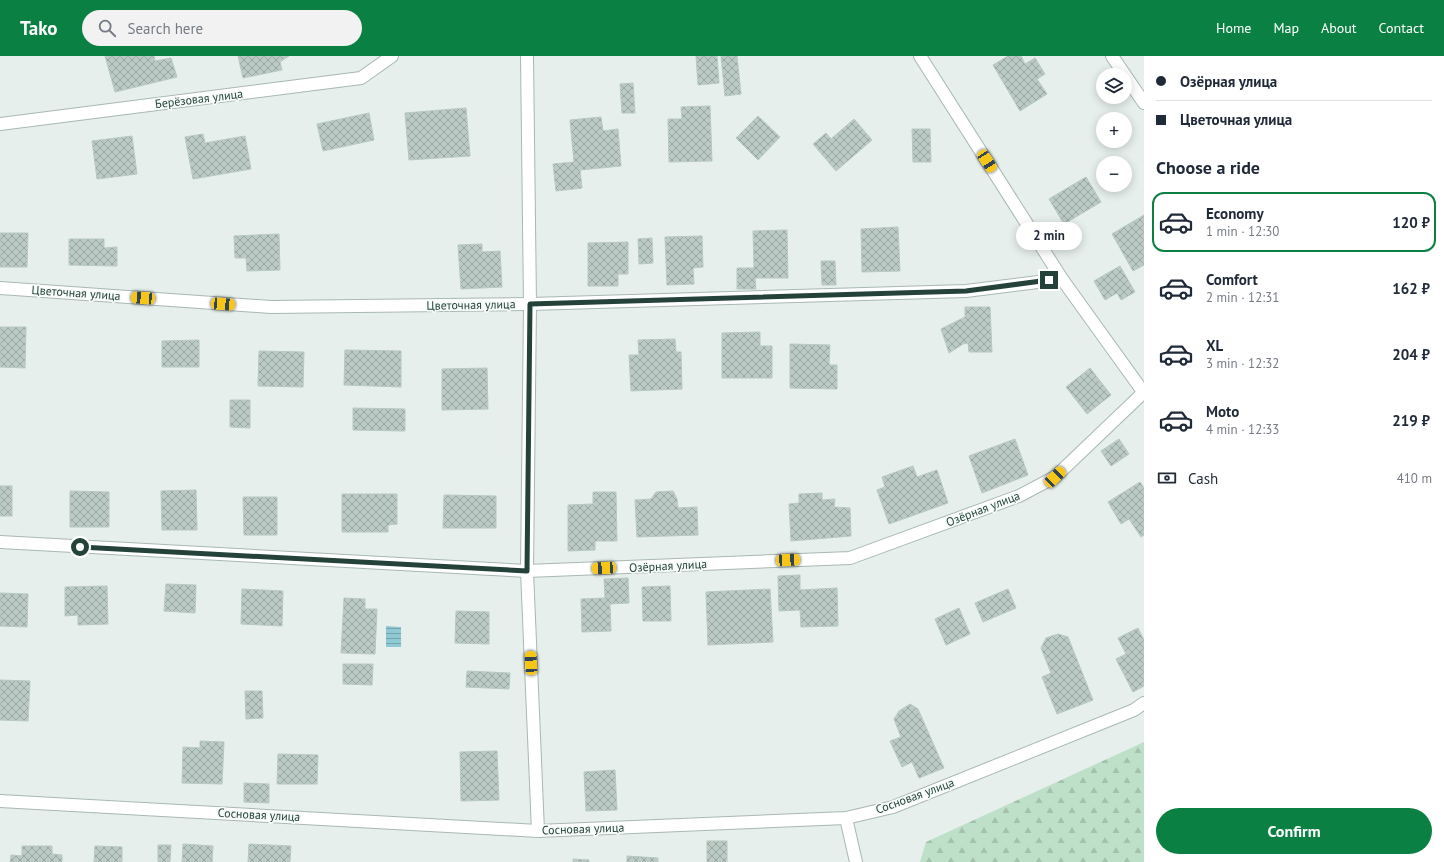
<!DOCTYPE html>
<meta charset="utf-8">
<style>
:root{--surface:#fff;--page:#f2f2f3;--text:#1f2937;--muted:#747a83;--line:#e0e1e3;--accent:#0b8043}
body{margin:0;font-family:"PT Sans",sans-serif;background:var(--page);color:var(--text);height:100vh;display:flex;flex-direction:column;font-size:15px;white-space:nowrap}
*{box-sizing:border-box;margin:0}
p{font-size:13px;color:var(--muted)}
.icon{flex:none;width:22px;height:22px;fill:none;stroke:currentColor;stroke-width:2;stroke-linecap:round;stroke-linejoin:round}
.map{position:relative;flex:1;overflow:hidden}
.details{display:flex;flex-direction:column;background:var(--surface);width:300px}
.details>*{flex:none}
.banner{display:grid;align-content:center;height:88px;padding:0 12px;background:var(--surface)}
.buttons{position:absolute;left:1096px;top:12px;display:grid;gap:8px}
.buttons a{display:grid;place-items:center;width:36px;height:36px;border-radius:50%;background:var(--surface);box-shadow:0 2px 10px #0003;font-size:20px}
.end{position:absolute;width:18px;height:18px;margin:-9px;border:5px solid #24423a;background:#fff;box-shadow:0 0 0 2px #fff}
.from{border-radius:50%}
.bubble{position:absolute;height:28px;border-radius:14px;background:var(--surface);box-shadow:0 2px 10px #0003;font-size:13px;font-weight:800;line-height:28px;text-align:center}
.car{position:absolute;width:12px;height:24px;margin:-12px -6px;border-radius:5px;box-shadow:0 0 3px 1px #0007;background:linear-gradient(#f5c518 24%,#345 0 40%,#f5c518 0 76%,#345 0 86%,#f5c518 0)}
.banner b{display:flex;align-items:center;gap:14px;height:38px;font-size:15px}
.banner b+b{border-top:1px solid var(--line)}
.banner i{width:10px;height:10px;background:var(--text)}
ul{padding:0;list-style:none}
li{display:flex;align-items:center;gap:12px;height:60px;margin:0 8px 6px;padding:0 4px;border:2px solid transparent;border-radius:12px}
li div{flex:1}
li b{display:block;font-size:15px}
li em{font-style:normal;font-weight:800}
li.on{border-color:var(--accent)}
li>.icon{width:36px;height:36px;stroke-width:1.5}
h2{padding:0 12px;font-size:18px;line-height:48px}
.pay{display:flex;align-items:center;gap:10px;height:44px;padding:0 12px;font-size:15px}
.pay p{margin-inline-start:auto}
.button{display:flex;gap:8px;margin-top:auto;padding:8px 12px}
.button a{flex:1;height:46px;border-radius:24px;background:var(--accent);color:#fff;font-size:16px;font-weight:800;line-height:46px;text-align:center}
header{display:flex;align-items:center;gap:24px;box-sizing:border-box;height:56px;padding:0 20px;background:var(--accent);color:#fff}
header strong{font-size:19px}
nav{display:flex;gap:22px;margin-inline-start:auto;font-size:14px}
.search{width:280px;height:36px;background:var(--page);display:flex;align-items:center;gap:10px;box-sizing:border-box;padding:0 14px;border-radius:22px;color:var(--muted);font-size:15px}
main{display:flex;flex:1;min-height:0}
.map>svg:first-child{display:block}
</style>
<header>
<strong>Tako</strong>
<div class="search"><svg class="icon" aria-label="search" viewBox="0 0 24 24"><circle cx="10" cy="10" r="6"/><path d="M15 15l6 6"/></svg>Search here</div>
<nav><a>Home</a><a>Map</a><a>About</a><a>Contact</a></nav>
</header>
<main>
<div class="map">
<svg width="1144" height="806" viewBox="0 0 1144 806">
<defs>
<pattern id="forest-firs" width="22" height="20" patternUnits="userSpaceOnUse"><rect width="22" height="20" fill="#bfe0c8"/><path d="M5 1l3.5 6h-7zM16 11l3.5 6h-7z" fill="#a4c1ad"/></pattern>
<pattern id="water-rules" width="6" height="5" patternUnits="userSpaceOnUse"><rect width="6" height="5" fill="#8ec9d4"/><path d="M0 2.5h6" fill="none" stroke="#74a5ad"/></pattern>
<pattern id="building-cross-hatch" width="8" height="8" patternUnits="userSpaceOnUse"><rect width="8" height="8" fill="#bbcac4"/><path d="M0 0l8 8M0 8l8-8" fill="none" stroke="#98a6a0"/></pattern>
</defs>
<rect width="100%" height="100%" fill="#e6efeb"/>
<path fill="url(#forest-firs)" d="M1144,686V806H920L926,786Z"/>
<path fill="url(#water-rules)" d="M386,570L401,571V591H386Z"/>
<g fill="url(#building-cross-hatch)" stroke="#b8c9c2">
<path d="M105,0H154L155,5L171,2L177,21L115,36Z"/>
<path d="M238,0H289L280,6L282,14L243,22Z"/>
<path d="M696,0H717L719,27L698,29Z"/>
<path d="M721,0H737L741,38L725,40Z"/>
<path d="M1008,0H1021L1025,8L1035,2L1045,18L1037,23L1047,38L1020,55L993,9Z"/>
<path d="M633,27L635,57H622L620,28Z"/>
<path d="M710,50L712,105L669,106L668,63H682L681,51Z"/>
<path d="M466,52L470,100L409,104L405,57Z"/>
<path d="M369,57L374,84L323,95L317,68Z"/>
<path d="M758,60L780,81L758,104L736,82Z"/>
<path d="M601,61L603,75L618,73L621,110L580,114L582,132L556,135L553,108L574,106L570,64Z"/>
<path d="M854,63L872,84L836,115L813,88L826,77L831,83Z"/>
<path d="M912,73H930L931,106H913Z"/>
<path d="M203,78L205,87L245,80L251,113L193,123L185,81Z"/>
<path d="M132,80L137,118L97,123L92,85Z"/>
<path d="M1086,121L1101,146L1064,168L1049,143Z"/>
<path d="M1144,159V209L1133,215L1112,178Z"/>
<path d="M898,171L900,215L862,216L861,173Z"/>
<path d="M787,174L788,222H755L756,233H737V212H754L753,175Z"/>
<path d="M0,177H28L27,211H0Z"/>
<path d="M279,178L280,214L247,215L246,202H235L234,180Z"/>
<path d="M702,180L703,211L693,212L694,228L667,229L665,181Z"/>
<path d="M652,182L653,207L639,208L638,183Z"/>
<path d="M69,183H104V192L117,191V210L69,209Z"/>
<path d="M628,186V218H618V230H588V187Z"/>
<path d="M482,188V196L500,195L502,231L461,233L458,189Z"/>
<path d="M821,205H835L836,229H822Z"/>
<path d="M1120,210L1135,236L1121,244L1117,237L1105,244L1094,225Z"/>
<path d="M965,251H990L992,296H969L968,287L963,288L949,297L941,273L965,261Z"/>
<path d="M0,271H26L25,312L0,311Z"/>
<path d="M760,276V290H772V322H722V277Z"/>
<path d="M675,283L676,296H681L682,333L631,335L629,299H639L638,284Z"/>
<path d="M199,284V311H162V285Z"/>
<path d="M790,288L830,289L829,309H837V333L790,332Z"/>
<path d="M345,294L401,295V331L344,329Z"/>
<path d="M259,295L304,296L303,331L258,330Z"/>
<path d="M487,312L488,353L442,354V313Z"/>
<path d="M1090,312L1111,339L1087,358L1066,331Z"/>
<path d="M230,344H250V372L230,371Z"/>
<path d="M353,352L405,353V375L353,374Z"/>
<path d="M1015,383L1028,419L982,437L969,400Z"/>
<path d="M1119,383L1129,398L1111,410L1101,395Z"/>
<path d="M913,410L917,421L937,414L948,447L889,468L877,434L885,431L882,421Z"/>
<path d="M1140,426L1144,432V479L1141,481L1129,463L1121,468L1108,446Z"/>
<rect x="0" y="430" width="12" height="30"/>
<path d="M196,434L197,474H162L161,435Z"/>
<path d="M70,435L109,436V471H70Z"/>
<path d="M673,435L677,443L678,452L697,451L698,479L637,481L635,444L651,443L656,436Z"/>
<path d="M593,436H616L617,485H595V494L568,495V449L593,448Z"/>
<path d="M822,437V444L835,443L834,451L850,452L851,480L791,485L789,448L799,447V438Z"/>
<path d="M342,438H397V468L388,469V476H342Z"/>
<path d="M444,439L496,440V472H443Z"/>
<path d="M243,441H277V479H244Z"/>
<path d="M800,519V534L837,532L838,570L801,571L800,554L779,555L778,520Z"/>
<path d="M628,522L629,547L610,548L611,575L582,576L581,543L605,542L604,523Z"/>
<path d="M166,528L196,529L195,557L164,555Z"/>
<path d="M107,530L108,568L78,569V559L65,560V531Z"/>
<path d="M670,530L671,565H643L642,531Z"/>
<path d="M242,533L283,535L282,570L241,568Z"/>
<path d="M770,533L773,586L708,589L706,536Z"/>
<path d="M1008,533L1016,552L983,566L975,547Z"/>
<path d="M0,537L28,538L27,571L0,570Z"/>
<path d="M344,542L365,543V553H377L375,598L341,597Z"/>
<path d="M959,552L970,578L946,589L935,563Z"/>
<path d="M456,555L489,556V588L455,587Z"/>
<path d="M1138,572L1144,584V630L1133,636L1116,603L1126,598L1118,582Z"/>
<path d="M1058,578L1068,581L1093,644L1057,658L1042,621L1051,617L1041,592L1046,582Z"/>
<path d="M343,608H373L372,629L343,628Z"/>
<path d="M467,615L510,617L509,633L466,631Z"/>
<path d="M0,624L30,625L28,665L0,664Z"/>
<path d="M245,635H262L263,662L246,663Z"/>
<path d="M910,648L918,653L944,712L919,722L912,706L902,711L890,685L901,681L894,663L899,655Z"/>
<path d="M200,685L224,686L222,728L182,727L183,691L200,692Z"/>
<path d="M497,695L499,744L461,745L460,696Z"/>
<path d="M278,698L318,699L317,728H277Z"/>
<path d="M615,714L617,754L586,755L584,716Z"/>
<path d="M244,727L269,728V747L244,746Z"/>
<rect x="707" y="785" width="20" height="21"/>
<path d="M183,788L213,790L212,806H182Z"/>
<path d="M249,788L291,790L290,806H248Z"/>
<path d="M158,789H171L170,806H158Z"/>
<path d="M22,790H52V798L62,799V806H10L11,799L22,800Z"/>
<path d="M95,790L122,791V806H94Z"/>
<path d="M627,800L658,802V806H627Z"/>
<path d="M573,803L589,804V806H573Z"/>
</g>
<g fill="none" stroke-linecap="round" stroke-linejoin="round">
<g stroke="#a8b8b2" stroke-width="14">
<g id="minor">
<path d="M527,0L530,248L527,515L538,775"/>
<path d="M920,0L1062,223L1144,337"/>
<path d="M1112,0L1144,47"/>
<path d="M0,68L361,22L392,0"/>
<path d="M0,232L271,251L530,248L966,235L1062,223"/>
<path d="M0,486L527,515L850,502L1019,440L1055,421L1144,336"/>
<path d="M0,745L538,775L846,762L893,751L1134,654L1144,647"/>
<path d="M846,762L856,806"/>
</g>
</g>
<use href="#minor" stroke="#fff" stroke-width="12"/>
</g>
<g fill="none" stroke-linecap="round" stroke-linejoin="round">
<path stroke="#24423a" stroke-width="5" d="M80,491L527,515L530,248L966,235L1049,224"/>
</g>
<g text-anchor="middle" stroke-width="3.5" stroke-linejoin="round" paint-order="stroke">
<g font-size="12" fill="#24423a" stroke="#f7fbf9">
<text transform="translate(199 43) rotate(-7)" y="4">Берёзовая улица</text>
<text transform="translate(76 237) rotate(4)" y="4">Цветочная улица</text>
<text transform="translate(471 249) rotate(-1)" y="4">Цветочная улица</text>
<text transform="translate(983 453) rotate(-21)" y="4">Озёрная улица</text>
<text transform="translate(668 510) rotate(-3)" y="4">Озёрная улица</text>
<text transform="translate(915 740) rotate(-20)" y="4">Сосновая улица</text>
<text transform="translate(259 759) rotate(3)" y="4">Сосновая улица</text>
<text transform="translate(583 773) rotate(-2)" y="4">Сосновая улица</text>
</g>
</g>
</svg>
<div class="buttons">
<a><svg class="icon" aria-label="layers" viewBox="0 0 24 24"><path d="M12 4l9 5-9 5-9-5zM3 14l9 5 9-5"/></svg></a>
<a>+</a>
<a>−</a>
</div>
<i class="end from" style="left:80px;top:491px"></i>
<i class="end" style="left:1049px;top:224px"></i>
<div class="bubble" style="left:1016px;top:166px;width:66px">2 min</div>
<i class="car" style="left:987px;top:105px;rotate:147deg"></i>
<i class="car" style="left:143px;top:242px;rotate:274deg"></i>
<i class="car" style="left:223px;top:248px;rotate:94deg"></i>
<i class="car" style="left:1055px;top:421px;rotate:46deg"></i>
<i class="car" style="left:788px;top:504px;rotate:87deg"></i>
<i class="car" style="left:604px;top:512px;rotate:267deg"></i>
<i class="car" style="left:531px;top:607px;rotate:357deg"></i>
</div>
<section class="details">
<div class="banner">
<b><i class="from"></i>Озёрная улица</b>
<b><i></i>Цветочная улица</b>
</div>
<h2>Choose a ride</h2>
<ul>
<li class="on"><svg class="icon" aria-label="car" viewBox="0 0 24 24"><path d="M5 17H2v-5l4-1 3-4h7l3 4 3 1v5h-3M9 17h6M6 11h13"/><circle cx="7" cy="17" r="2"/><circle cx="17" cy="17" r="2"/></svg><div><b>Economy</b><p>1 min · 12:30</p></div><em>120 ₽</em></li>
<li><svg class="icon" aria-label="car" viewBox="0 0 24 24"><path d="M5 17H2v-5l4-1 3-4h7l3 4 3 1v5h-3M9 17h6M6 11h13"/><circle cx="7" cy="17" r="2"/><circle cx="17" cy="17" r="2"/></svg><div><b>Comfort</b><p>2 min · 12:31</p></div><em>162 ₽</em></li>
<li><svg class="icon" aria-label="car" viewBox="0 0 24 24"><path d="M5 17H2v-5l4-1 3-4h7l3 4 3 1v5h-3M9 17h6M6 11h13"/><circle cx="7" cy="17" r="2"/><circle cx="17" cy="17" r="2"/></svg><div><b>XL</b><p>3 min · 12:32</p></div><em>204 ₽</em></li>
<li><svg class="icon" aria-label="car" viewBox="0 0 24 24"><path d="M5 17H2v-5l4-1 3-4h7l3 4 3 1v5h-3M9 17h6M6 11h13"/><circle cx="7" cy="17" r="2"/><circle cx="17" cy="17" r="2"/></svg><div><b>Moto</b><p>4 min · 12:33</p></div><em>219 ₽</em></li>
</ul>
<div class="pay"><svg class="icon" aria-label="cash" viewBox="0 0 24 24"><path d="M3 7h18v10H3z"/><circle cx="12" cy="12" r="2"/></svg>Cash<p>410 m</p></div>
<div class="button"><a>Confirm</a></div>
</section>
</main>
